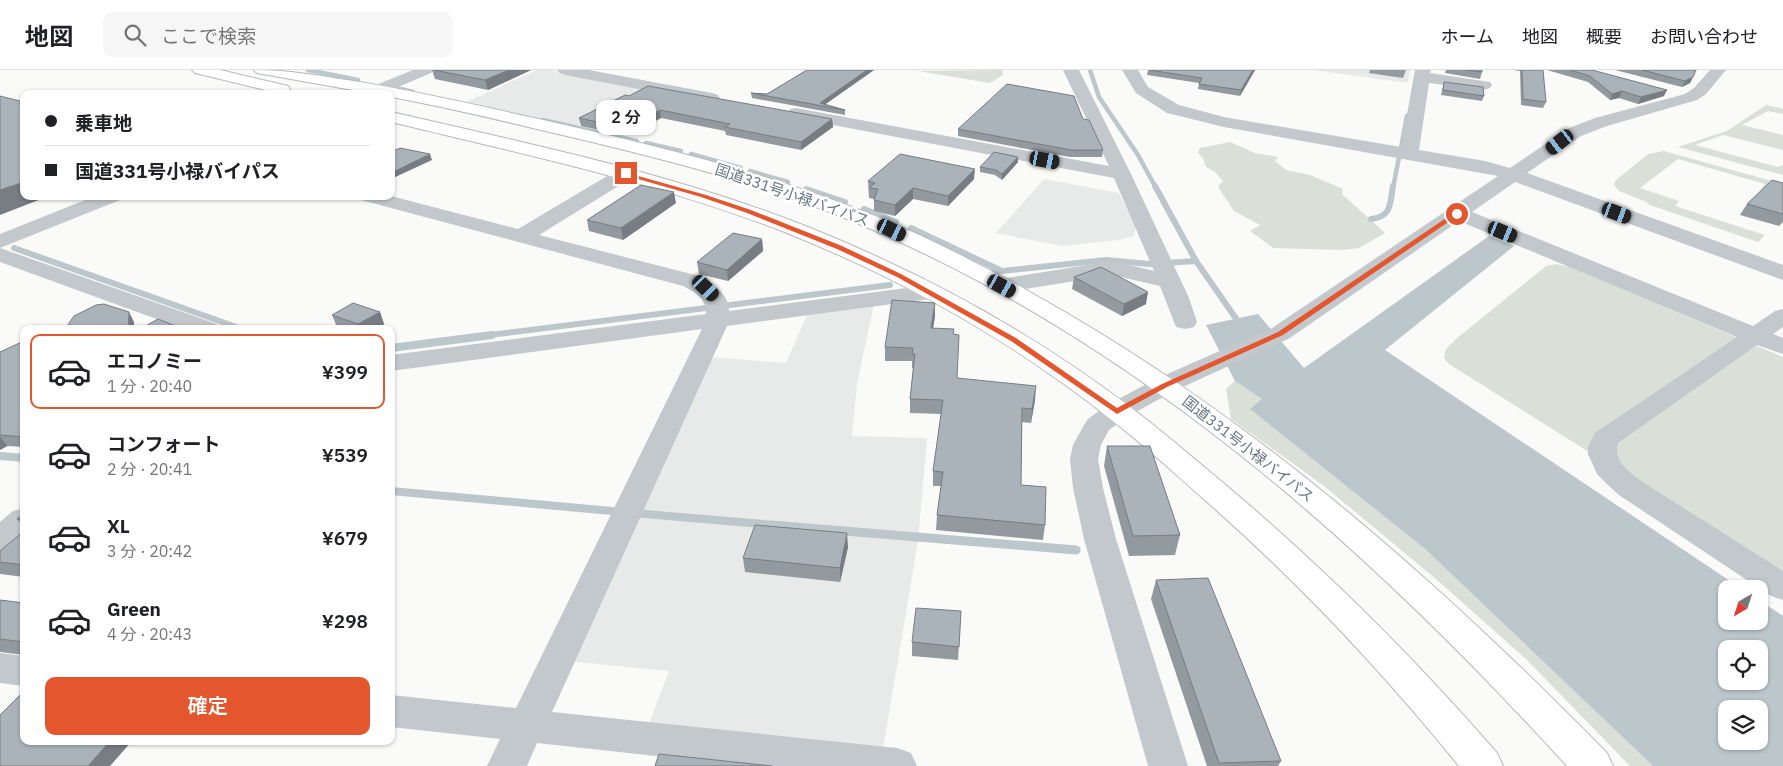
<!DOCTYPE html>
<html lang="ja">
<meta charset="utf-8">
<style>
:root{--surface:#fff;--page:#f6f6f6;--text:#202124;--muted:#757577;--line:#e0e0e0;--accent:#e4572e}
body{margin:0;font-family:"IBM Plex Sans","Noto Sans JP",sans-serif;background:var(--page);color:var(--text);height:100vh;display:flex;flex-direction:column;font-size:19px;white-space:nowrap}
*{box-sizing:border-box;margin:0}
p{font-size:16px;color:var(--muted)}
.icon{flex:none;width:28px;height:28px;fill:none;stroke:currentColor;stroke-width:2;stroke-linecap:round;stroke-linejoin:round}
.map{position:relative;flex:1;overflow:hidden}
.sheet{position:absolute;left:20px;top:255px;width:375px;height:420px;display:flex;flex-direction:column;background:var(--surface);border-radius:10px;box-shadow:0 1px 4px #0004}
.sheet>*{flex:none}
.guide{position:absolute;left:20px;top:20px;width:375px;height:110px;border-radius:10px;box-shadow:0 1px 4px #0004;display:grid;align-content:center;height:110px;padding:0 25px;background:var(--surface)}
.needle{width:32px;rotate:219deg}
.tools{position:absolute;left:1718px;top:510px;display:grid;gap:10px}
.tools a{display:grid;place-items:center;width:50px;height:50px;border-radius:10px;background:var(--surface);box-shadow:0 1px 4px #0004;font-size:25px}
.end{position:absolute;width:22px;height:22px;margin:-11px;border:6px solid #e4572e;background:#fff;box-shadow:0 0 0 2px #fff}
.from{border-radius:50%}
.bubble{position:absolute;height:35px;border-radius:10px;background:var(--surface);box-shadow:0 1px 4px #0004;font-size:16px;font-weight:600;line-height:35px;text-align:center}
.car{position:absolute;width:15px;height:30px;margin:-15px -8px;border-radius:6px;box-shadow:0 0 4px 1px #0007;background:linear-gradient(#222 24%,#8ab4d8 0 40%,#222 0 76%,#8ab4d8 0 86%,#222 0)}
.guide b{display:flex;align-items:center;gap:18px;height:48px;font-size:19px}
.guide b+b{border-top:1px solid var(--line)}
.guide i{width:12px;height:12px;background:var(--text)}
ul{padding:9px 0 0;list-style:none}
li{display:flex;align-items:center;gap:15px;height:75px;margin:0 10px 8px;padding:0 15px;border:2px solid transparent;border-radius:10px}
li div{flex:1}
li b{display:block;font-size:19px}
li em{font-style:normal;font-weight:600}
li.active{border-color:var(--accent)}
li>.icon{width:45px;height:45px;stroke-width:1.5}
.button{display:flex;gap:10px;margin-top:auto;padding:10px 25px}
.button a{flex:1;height:58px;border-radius:10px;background:var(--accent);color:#fff;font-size:20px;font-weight:600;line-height:58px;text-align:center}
header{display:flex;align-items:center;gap:30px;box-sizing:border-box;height:70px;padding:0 25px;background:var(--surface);border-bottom:1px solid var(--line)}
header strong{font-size:24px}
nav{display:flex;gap:28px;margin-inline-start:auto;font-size:18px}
.search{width:350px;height:45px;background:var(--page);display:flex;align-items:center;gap:12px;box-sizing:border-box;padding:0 18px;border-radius:10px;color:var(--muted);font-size:19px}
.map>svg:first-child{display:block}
</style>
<header>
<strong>地図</strong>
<div class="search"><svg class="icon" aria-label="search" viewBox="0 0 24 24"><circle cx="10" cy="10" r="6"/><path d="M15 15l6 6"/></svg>ここで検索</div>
<nav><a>ホーム</a><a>地図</a><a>概要</a><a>お問い合わせ</a></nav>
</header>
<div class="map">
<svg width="1783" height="696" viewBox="0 0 1783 696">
<rect width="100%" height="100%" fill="#fafaf8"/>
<g fill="#e8e9e9">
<path d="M537,0H551L648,18L576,56L464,33Z"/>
<path d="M1313,0H1410L1408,13Z"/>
<path d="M1044,109L1119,123L1136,157L1134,166L1119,170L1063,176L996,163Z"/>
<path d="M874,234L857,314L852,366L927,368L918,471L882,685L647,659L669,601L566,591L709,287L786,293L807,245Z"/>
</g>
<g fill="#dadfd7">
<path d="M1002,0L1003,5L990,13L918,1Z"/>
<path d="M1766,35L1783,39V44L1768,41L1742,55L1783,65V80L1723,65L1695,75L1778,97L1783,95V105L1678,77L1727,61Z"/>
<path d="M1230,72L1255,83L1278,87L1275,91L1286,100L1310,105L1343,119L1342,124L1385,163L1359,178L1342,180L1273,178L1250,161L1260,155L1234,141L1218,117L1223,111L1215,102L1206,97L1203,88L1198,83L1200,78Z"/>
<path d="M1664,81L1783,114V126L1761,119L1765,114L1678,89L1640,118L1679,131L1675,136L1765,165L1758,172L1647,134L1649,133L1619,121L1614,115L1615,111L1648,84Z"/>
<path d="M1556,194L1570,197L1783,287V504L1449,294L1444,288L1446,279L1456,269L1546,196Z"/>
<path d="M1235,311L1263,329L1251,339L1424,478L1653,696H1630L1527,590L1436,509L1324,416L1231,349L1226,319Z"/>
</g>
<path fill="#bbc7cb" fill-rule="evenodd" d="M1489,166L1514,176L1385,280L1742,519H1726V551H1759V530L1783,546V696H1653L1424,478L1250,339L1262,329L1235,311L1206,255L1258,244L1304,298ZM1726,579H1759V611H1726ZM1726,639H1759V671H1726Z"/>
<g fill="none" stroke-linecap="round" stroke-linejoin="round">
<g stroke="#bbc7cb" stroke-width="4.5">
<path d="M308,0L358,10"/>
<path d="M1090,0L1099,27L1138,85L1156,118"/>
<path d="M397,18L413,22"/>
<path d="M543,50L637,71"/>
<path d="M646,73L681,81"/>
<path d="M1401,78L1407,46"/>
<path d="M691,84L741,98"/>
<path d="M750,101L788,112"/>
<path d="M1393,118L1399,87"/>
</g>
<g stroke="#bbc7cb" stroke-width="6">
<path d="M1155,116L1196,191L1237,250"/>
<path d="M806,119L845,132"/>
<path d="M864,139L896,152"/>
<path d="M1371,149C1392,147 1390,133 1393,116"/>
<path d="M911,158L1000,200"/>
<path d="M14,178L242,259"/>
<path d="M993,202L1106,190L1149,194L1196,191"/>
<path d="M482,266L890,215"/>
</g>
<g stroke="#bbc7cb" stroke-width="8">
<path d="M391,278L492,265"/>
<path d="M0,386L24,388"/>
<path d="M391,421L612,441"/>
<path d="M633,443L786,456"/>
</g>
<path stroke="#bbc7cb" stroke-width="9" d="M771,455L1076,480"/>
<g stroke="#b4b9bd" stroke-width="2">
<g id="highway">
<path d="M192,0H220L288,16L290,19L288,22L282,24L195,3Z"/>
<path d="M254,0C286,0 316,5 347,10C412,20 475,35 539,49C655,75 772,104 883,149C936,171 987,198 1037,226C1253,347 1435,508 1607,683L1613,696H1567C1370,480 1145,278 873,160C767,114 653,86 541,60C491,48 441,36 391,27V24H375L257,3Z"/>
<path d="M391,42C530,74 670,103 803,155C919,201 1030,261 1130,337C1161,360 1191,386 1221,411C1321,495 1412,585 1497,683L1503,696H1459C1382,601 1298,512 1206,431C1174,403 1143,374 1109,348C1012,271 902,209 787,163C659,113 524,84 391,52Z"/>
</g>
</g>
<g fill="#c3c8cc" fill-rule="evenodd">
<path d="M413,0H434L431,3L382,24H359L361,21Z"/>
<path d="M557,0H589L712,23L718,25L720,28L718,31L712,33L565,5L560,3Z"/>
<path d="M1063,0H1079L1131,104L1189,228L1197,252L1194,257L1185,259L1176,257L1160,216L1121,207H1100L1001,223L993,221L990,216L993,211L1001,209L1100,193H1121L1154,201L1114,108L796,48L790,47L788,43L790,39L796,38L1109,96Z"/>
<path d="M1122,0H1138L1148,17L1179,35L1224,47L1401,77L1415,0H1431L1430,3L1490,12L1492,15L1490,18L1484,20L1429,13L1419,80L1485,91L1510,98L1569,58L1595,48L1685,24L1694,18L1710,0H1726L1706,24L1697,30L1607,56L1581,66L1527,103L1783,195V210L1515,112L1472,142L1753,256L1775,241L1783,239V257L1773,264L1783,268V284L1757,275L1618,373C1613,391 1628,401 1641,411L1783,501V530L1771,526L1619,425L1608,415L1597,404L1588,384V377L1595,363L1737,267L1459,151L1290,268L1174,321L1127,347L1109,360L1101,375L1098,389L1103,418L1116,469L1188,696H1148L1084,469L1073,418L1070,389L1073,375L1084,355L1088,349L1107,335L1156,309L1272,258L1498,106L1224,57L1167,43L1136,23Z"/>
<path d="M626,97L633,99L635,103L633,107L539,165L699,206C713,214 729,224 729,241L930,215L938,217L942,222L938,227L930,229L727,256L552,642L897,678L911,683L917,696H747L537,673L527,696H487L500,669L391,657V625L516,638L702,259L391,301V285L706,244C706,228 696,223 683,216L361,130L358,126H391L518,159L619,99Z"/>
<path d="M95,126H123L120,130L0,178V164Z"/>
<path d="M0,178L217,254L220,259H184L0,192Z"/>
<path d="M24,438V467L11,478L0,481V452L13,441Z"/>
<path d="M0,583L24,586V616L0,613Z"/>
</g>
<use href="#highway" fill="#fff" fill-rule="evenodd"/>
</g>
<g fill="#929a9f">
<path d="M432,0H531L488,20L435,9Z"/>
<path d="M807,0H874L825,34L845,40V45L752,28L751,23L767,24Z"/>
<path d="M1148,0H1255L1240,26L1198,19L1199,13L1147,5Z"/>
<path d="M1370,0H1406L1403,8L1369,3Z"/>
<path d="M1446,0H1482V2L1480,9L1445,3Z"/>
<path d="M1513,0H1543L1546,32L1543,38L1521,35L1520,1Z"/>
<path d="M1547,0H1592L1664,26L1638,34L1619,28L1610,30L1588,12Z"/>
<path d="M1615,0H1696L1690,13L1682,17Z"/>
<path d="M1444,12L1484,26L1482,31L1441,25Z"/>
<path d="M625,25L832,49L833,57L801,80L726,65L725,61L661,48L631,64L621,62L618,64L581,56L579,48Z"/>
<path d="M1083,49L1103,80L1102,87H1070L958,66V59Z"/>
<path d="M1018,87V92L1002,110L995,105L980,102V97Z"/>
<path d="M974,109L948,136L913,129L895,146L874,141V129L869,128L868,111Z"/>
<path d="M1783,113V152L1779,156L1740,145L1747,134Z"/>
<path d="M676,133L623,170L589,161L587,150Z"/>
<path d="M762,169L763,181L728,211L699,204L697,192Z"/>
<path d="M1074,207L1146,234L1122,246L1072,219Z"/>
<path d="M380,242L384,254L376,259H341L337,257L332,245Z"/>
<path d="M935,246L933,258L953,264L957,308L1035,330L1031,353L1022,352L1021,415L1045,455L1043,470L936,460L937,445L941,416H933V401L941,344L910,343V329L913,298H912V291H885V277Z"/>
<path d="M24,271V377L7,376L0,380V282Z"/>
<path d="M1107,376L1180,465L1175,485L1129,486L1104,396Z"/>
<path d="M24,444V458L17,449Z"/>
<path d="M24,461V507L0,504V481Z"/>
<path d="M848,477L840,512L745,502L743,488Z"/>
<path d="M1156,510L1281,691L1278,696H1207L1151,529Z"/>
<path d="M0,530L24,533V585L0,582Z"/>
<path d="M961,541L958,590L912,586V572Z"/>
</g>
<g fill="#777d82">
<path d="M509,0H531L488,20L485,10Z"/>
<path d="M867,0H874L823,36L820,33Z"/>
<path d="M1253,0H1255L1240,26L1241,20Z"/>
<path d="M1693,7L1690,13L1682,17L1685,11Z"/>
<path d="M1667,20L1664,26L1638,34L1641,27Z"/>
<path d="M1622,21L1619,28L1610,30L1612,24Z"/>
<path d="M660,40L661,48L631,64L630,57Z"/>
<path d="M832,49L833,57L801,80V72Z"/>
<path d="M619,54L621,62L618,64L616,56Z"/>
<path d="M430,84L432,90L391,109V103Z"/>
<path d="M1018,87V92L1002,110V104Z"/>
<path d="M975,99L974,109L948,136V126Z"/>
<path d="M24,112V126H49L0,145V120Z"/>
<path d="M913,118V129L895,146V135Z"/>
<path d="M674,122L676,133L623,170L621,158Z"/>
<path d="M762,169L763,181L728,211L727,200Z"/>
<path d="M1148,222L1146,234L1122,246L1124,234Z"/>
<path d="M935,233V246L931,271V258Z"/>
<path d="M129,242L134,252V259H128Z"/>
<path d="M380,242L384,254L376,259H360L358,254Z"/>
<path d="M1036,316L1035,330L1031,353L1032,339Z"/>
<path d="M0,366L7,376L0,380Z"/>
<path d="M847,463L848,477L840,512V498Z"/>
<path d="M110,671H132L110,696H88Z"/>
</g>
<g fill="#aab3b9" stroke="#777d82">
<path d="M434,0H509L485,10Z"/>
<path d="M807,0H867L820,33L845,40L751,23L767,24Z"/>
<path d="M1149,0H1253L1241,20L1199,14L1202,8Z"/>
<path d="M1466,0H1482V2Z"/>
<path d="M1522,0H1543L1546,32L1523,29Z"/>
<path d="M1570,0H1592L1667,20L1641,27L1622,21L1612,24L1590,6Z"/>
<path d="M1642,0H1696L1693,7L1685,11Z"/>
<path d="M1444,12L1483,17L1484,26L1443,20Z"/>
<path d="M1007,14L1074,26L1083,49L1089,50L1103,80H1071L958,59Z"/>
<path d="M648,16L832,49L801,72L725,57L730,54L660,40L630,57L619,54L616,56L579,48L625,25L629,26Z"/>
<path d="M0,26L24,32V112L0,120Z"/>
<path d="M400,78L430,84L391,103V82Z"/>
<path d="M994,82L1018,87L1002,104L996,100L980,97Z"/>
<path d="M900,84L975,99L948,126L913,118L895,135L874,130L878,119L869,118L875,113L868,111Z"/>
<path d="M1772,110L1783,113V144L1747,134Z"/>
<path d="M641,115L674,122L621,158L587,150Z"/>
<path d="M733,163L762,169L727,200L697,192Z"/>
<path d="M1101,197L1148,222L1124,234L1074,207Z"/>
<path d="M892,230L935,233L931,258L954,259L953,264L959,265L957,308L1036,316L1032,339L1022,338L1021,415L1046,417L1045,455L937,445L943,402L933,401L943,330L910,329L915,284H912L913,278L885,277Z"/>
<path d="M353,233L380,242L358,254L332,245Z"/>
<path d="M104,234L129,242L128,259H65L74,246L96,235Z"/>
<path d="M158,249L183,259H140Z"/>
<path d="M57,256L64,259H50Z"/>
<path d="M24,271V367L0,365V282Z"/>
<path d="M1107,376H1150L1180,465L1133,466Z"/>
<path d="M24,444V450L17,449Z"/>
<path d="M755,455L847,463L840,498L743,488Z"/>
<path d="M24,461V495L0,492V481Z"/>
<path d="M1208,508L1281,691L1219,693L1156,510Z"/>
<path d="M0,530L24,533V572L0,569Z"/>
<path d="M916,538L961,541L959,577L912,572Z"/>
<path d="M24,621V671H110L88,696H0V645Z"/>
<path d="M659,684L772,696H655Z"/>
</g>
<path fill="#e4572e" d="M624,102L706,125L751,140L842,176L901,204L1016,268L1117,338L1162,314L1278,262L1455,142L1460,144L1283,265L1167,317L1117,344L1011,271L897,207L837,179L747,143L701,127L624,105Z"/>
<g text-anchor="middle" stroke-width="5" stroke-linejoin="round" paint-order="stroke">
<g font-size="15" fill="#657683" stroke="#fff">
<text transform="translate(792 125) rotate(19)" y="5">国道331号小禄バイパス</text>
<text transform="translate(1248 379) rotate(38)" y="5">国道331号小禄バイパス</text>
</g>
</g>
</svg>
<div class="tools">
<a><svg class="needle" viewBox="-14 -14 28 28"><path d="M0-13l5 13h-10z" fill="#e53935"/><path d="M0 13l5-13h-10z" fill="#757577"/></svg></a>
<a><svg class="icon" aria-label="locate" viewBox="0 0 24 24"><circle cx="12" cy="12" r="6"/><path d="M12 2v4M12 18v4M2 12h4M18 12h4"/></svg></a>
<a><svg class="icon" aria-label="layers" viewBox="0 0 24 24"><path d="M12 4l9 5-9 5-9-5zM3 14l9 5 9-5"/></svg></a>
</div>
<i class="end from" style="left:1457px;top:144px"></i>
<i class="end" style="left:626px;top:103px"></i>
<div class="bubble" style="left:596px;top:30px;width:60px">2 分</div>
<i class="car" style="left:1560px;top:72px;rotate:232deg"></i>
<i class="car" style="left:1045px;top:90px;rotate:101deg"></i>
<i class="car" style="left:1617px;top:143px;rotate:111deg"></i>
<i class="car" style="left:892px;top:160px;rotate:116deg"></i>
<i class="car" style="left:1503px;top:162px;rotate:112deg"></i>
<i class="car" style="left:1002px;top:216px;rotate:119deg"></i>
<i class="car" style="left:706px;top:218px;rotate:134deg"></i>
<div class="guide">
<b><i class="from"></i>乗車地</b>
<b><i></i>国道331号小禄バイパス</b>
</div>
<section class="sheet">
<ul>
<li class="active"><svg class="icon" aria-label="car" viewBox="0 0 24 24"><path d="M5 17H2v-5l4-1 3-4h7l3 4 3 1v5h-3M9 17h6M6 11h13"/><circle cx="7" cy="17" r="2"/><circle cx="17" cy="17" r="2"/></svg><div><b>エコノミー</b><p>1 分 · 20:40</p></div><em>¥399</em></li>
<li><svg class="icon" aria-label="car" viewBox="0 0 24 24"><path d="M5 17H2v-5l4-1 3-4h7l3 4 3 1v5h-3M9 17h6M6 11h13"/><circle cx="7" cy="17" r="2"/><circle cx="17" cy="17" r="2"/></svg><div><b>コンフォート</b><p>2 分 · 20:41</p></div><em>¥539</em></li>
<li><svg class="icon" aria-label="car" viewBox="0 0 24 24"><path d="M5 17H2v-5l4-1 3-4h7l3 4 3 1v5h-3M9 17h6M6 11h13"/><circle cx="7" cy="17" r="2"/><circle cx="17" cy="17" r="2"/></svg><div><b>XL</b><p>3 分 · 20:42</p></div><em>¥679</em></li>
<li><svg class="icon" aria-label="car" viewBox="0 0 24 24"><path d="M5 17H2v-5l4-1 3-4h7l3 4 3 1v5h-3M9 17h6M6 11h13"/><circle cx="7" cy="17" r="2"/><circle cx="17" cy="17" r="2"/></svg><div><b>Green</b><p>4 分 · 20:43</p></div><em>¥298</em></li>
</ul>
<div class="button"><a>確定</a></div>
</section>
</div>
